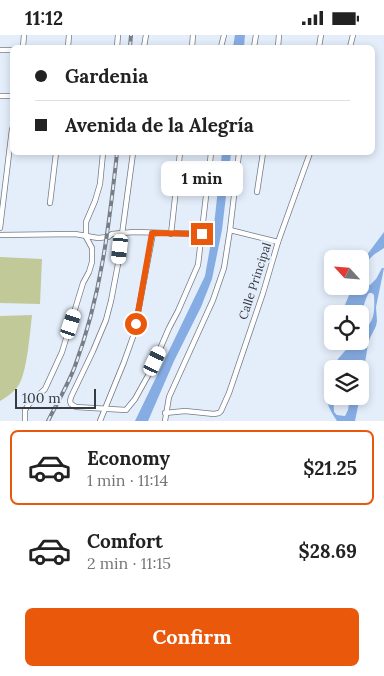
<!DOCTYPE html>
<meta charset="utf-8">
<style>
:root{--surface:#fff;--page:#f2f2f2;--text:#222;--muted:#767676;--line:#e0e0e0;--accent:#ea580c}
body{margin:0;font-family:Lora,serif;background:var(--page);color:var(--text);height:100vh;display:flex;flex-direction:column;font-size:19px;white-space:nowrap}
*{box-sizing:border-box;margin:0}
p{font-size:16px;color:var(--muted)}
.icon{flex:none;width:28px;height:28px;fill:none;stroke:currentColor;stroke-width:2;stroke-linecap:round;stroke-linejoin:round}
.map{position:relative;height:386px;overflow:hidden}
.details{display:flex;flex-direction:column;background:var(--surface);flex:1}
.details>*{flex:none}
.banner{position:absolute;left:10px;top:10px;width:365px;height:110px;border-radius:8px;box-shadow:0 2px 8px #0003;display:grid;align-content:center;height:110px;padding:0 25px;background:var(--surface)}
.needle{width:32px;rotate:296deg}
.fabs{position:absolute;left:324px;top:215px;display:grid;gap:10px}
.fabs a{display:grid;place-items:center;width:45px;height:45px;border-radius:8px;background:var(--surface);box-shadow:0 2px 8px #0003;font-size:25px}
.scale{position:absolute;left:15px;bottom:12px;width:81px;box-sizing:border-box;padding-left:5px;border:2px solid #373a40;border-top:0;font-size:14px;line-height:18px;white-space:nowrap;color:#373a40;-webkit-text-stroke:4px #e4eefb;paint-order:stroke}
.end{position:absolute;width:22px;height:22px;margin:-11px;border:6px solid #ea580c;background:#fff;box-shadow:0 0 0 2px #fff}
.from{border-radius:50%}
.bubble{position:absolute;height:35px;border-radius:8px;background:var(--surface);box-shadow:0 2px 8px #0003;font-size:16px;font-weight:700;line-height:35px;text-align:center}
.car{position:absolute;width:15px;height:30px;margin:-15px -8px;border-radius:6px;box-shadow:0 0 4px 1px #0007;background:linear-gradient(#fff 24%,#345 0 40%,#fff 0 76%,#345 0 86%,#fff 0)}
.banner b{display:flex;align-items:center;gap:18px;height:48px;font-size:19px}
.banner b+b{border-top:1px solid var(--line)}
.banner i{width:12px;height:12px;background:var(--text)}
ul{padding:9px 0 0;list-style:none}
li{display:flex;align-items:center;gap:15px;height:75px;margin:0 10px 8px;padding:0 15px;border:2px solid transparent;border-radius:8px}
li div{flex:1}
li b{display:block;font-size:19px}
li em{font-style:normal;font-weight:700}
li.selected{border-color:var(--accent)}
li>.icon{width:45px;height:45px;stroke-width:1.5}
.primary-button{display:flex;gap:10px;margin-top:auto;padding:10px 25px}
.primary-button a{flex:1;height:58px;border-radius:8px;background:var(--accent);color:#fff;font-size:20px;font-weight:700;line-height:58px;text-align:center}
.status{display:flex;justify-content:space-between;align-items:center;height:35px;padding:0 25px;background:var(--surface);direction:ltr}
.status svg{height:14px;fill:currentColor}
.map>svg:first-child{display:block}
</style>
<div class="status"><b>11:12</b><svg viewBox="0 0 49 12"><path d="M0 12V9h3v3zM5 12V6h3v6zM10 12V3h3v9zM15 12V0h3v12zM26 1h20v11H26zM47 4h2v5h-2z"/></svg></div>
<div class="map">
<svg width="384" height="386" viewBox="0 0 384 386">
<rect width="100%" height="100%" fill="#e4eefb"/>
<g fill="#c1c999">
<path d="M0,222L42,224L40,269L0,268Z"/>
<path d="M32,280C30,297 27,339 18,351C14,357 7,362 0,366V281Z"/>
</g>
<g fill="#86ade3">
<path d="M235,0H245L244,12H233Z"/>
<path d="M222,118H231L222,195L212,244L201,272L174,326L148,386H135L205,241L214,190Z"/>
<path d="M384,197V213C378,217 372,220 368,226C364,233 359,249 370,250L376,244L382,233H384L376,272L377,286L376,291L370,303L368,309L360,359V334H332L334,377L337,380L345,381L348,375L350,361H360L355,386H337C312,348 328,335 354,306H360V300C374,286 375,281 374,260L372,258H369C365,263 364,273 360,280V279H341L353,251H360V236L366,221Z"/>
</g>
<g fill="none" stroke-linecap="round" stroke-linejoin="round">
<g stroke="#737b87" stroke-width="6">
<g id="minor">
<path d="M23,12L24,0"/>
<path d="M68,12L69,0"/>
<path d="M117,12L118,0"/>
<path d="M144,12L146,0"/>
<path d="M192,12L193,0"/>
<path d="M221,12L224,0"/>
<path d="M254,12L256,0"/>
<path d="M278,12L279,0"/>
<path d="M319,12L321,0"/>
<path d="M350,12L353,0"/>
<path d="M0,15H12"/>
<path d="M0,61H12"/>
<path d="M133,118L118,229L111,266L106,285L93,316L71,362L70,366L71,369L76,372L126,375L135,364L150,337L169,293L178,276L198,230L211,118"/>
<path d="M257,157L263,118"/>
<path d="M50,168L56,118"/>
<path d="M0,193L12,94"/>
<path d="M230,195L278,207"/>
<path d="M171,199L180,118"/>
<path d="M0,200L75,199L98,203L108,202L112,199L134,197L202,199"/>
<path d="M165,378L185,376L214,379L219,378L221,376L229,358L263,258L278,207L310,118"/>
<path d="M25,386V375L29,369L45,354L62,317L83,248L89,237L92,227V213L86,202V187L95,166L100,149L103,118"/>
<path d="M100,386L124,327L134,299L153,198"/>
<path d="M165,386L169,362L213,265L224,233L230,195L239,118"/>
</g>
</g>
<use href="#minor" stroke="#fff" stroke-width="4.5"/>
<g stroke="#787e86" stroke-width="4">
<g id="rail">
<path d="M130,12L131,0"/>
<path d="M48,386C57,368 68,350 75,331C101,261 109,191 117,118"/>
</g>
</g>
<use href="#rail" stroke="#e4eefb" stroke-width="2" stroke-dasharray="5.5" stroke-linecap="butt"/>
</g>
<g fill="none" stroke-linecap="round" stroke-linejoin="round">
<path stroke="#ea580c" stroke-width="6" d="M136,289L152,198L202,199"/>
</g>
<g text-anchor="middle" stroke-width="4.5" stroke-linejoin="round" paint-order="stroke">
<g font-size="12" fill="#373a40" stroke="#e4eefb">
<text transform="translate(255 246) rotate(-72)" y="4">Calle Principal</text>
</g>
</g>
</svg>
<div class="fabs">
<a><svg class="needle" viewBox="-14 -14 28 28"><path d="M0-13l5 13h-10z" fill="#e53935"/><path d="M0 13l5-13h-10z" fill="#767676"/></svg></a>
<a><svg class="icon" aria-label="locate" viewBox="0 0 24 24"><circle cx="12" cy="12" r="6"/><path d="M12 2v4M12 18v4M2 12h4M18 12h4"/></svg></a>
<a><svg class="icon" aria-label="layers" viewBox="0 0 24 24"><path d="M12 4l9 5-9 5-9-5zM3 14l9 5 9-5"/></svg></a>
</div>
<div class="scale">100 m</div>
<i class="end from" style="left:136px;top:289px"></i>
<i class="end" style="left:202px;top:199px"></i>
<div class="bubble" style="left:161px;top:126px;width:82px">1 min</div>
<i class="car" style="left:120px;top:214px;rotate:186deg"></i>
<i class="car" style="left:71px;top:289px;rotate:18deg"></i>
<i class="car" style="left:155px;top:326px;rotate:25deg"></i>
<div class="banner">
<b><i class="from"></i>Gardenia</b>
<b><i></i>Avenida de la Alegría</b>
</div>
</div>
<section class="details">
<ul>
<li class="selected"><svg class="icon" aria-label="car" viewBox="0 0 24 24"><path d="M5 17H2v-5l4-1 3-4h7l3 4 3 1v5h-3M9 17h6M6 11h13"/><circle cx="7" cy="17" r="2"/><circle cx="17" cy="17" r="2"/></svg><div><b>Economy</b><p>1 min · 11:14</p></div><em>$21.25</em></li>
<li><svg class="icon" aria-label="car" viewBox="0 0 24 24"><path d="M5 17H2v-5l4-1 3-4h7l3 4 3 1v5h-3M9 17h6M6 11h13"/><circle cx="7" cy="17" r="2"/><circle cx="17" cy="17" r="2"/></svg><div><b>Comfort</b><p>2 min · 11:15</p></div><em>$28.69</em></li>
</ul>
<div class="primary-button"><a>Confirm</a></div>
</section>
